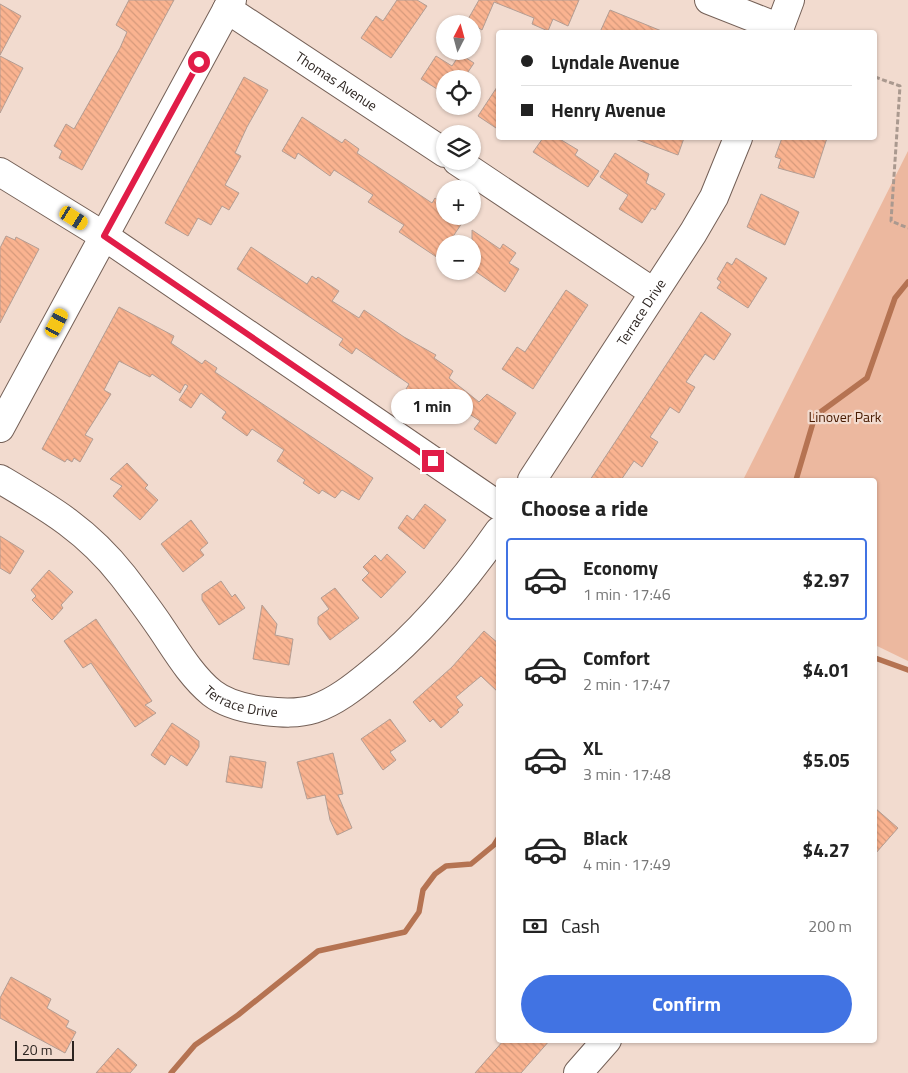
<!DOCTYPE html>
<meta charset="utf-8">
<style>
:root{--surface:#fff;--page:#f2f2f2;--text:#222;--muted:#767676;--line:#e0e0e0;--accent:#4173e3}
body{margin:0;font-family:"Titillium Web",sans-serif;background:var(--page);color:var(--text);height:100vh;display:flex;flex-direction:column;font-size:19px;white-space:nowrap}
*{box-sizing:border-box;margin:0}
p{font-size:16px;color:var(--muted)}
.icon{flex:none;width:28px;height:28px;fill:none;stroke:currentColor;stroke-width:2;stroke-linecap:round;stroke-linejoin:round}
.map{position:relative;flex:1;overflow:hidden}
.sheet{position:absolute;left:496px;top:478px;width:381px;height:565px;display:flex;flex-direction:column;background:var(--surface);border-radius:5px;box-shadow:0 1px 4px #0004}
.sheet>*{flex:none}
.top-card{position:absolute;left:496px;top:30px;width:381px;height:110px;border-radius:5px;box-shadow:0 1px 4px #0004;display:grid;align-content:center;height:110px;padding:0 25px;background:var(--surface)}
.needle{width:32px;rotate:6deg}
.fabs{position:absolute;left:436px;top:15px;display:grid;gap:10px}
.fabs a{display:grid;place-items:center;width:45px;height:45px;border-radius:50%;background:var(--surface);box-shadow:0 1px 4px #0004;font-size:25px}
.scale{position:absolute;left:15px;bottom:12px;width:59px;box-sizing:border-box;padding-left:5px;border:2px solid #2c2420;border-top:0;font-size:14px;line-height:18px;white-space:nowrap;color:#2c2420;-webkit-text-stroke:4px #f2dbcf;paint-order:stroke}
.end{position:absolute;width:22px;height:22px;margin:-11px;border:6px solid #e11d48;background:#fff;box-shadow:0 0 0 2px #fff}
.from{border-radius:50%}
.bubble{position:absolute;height:35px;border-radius:18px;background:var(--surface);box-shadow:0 1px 4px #0004;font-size:16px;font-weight:700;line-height:35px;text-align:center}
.car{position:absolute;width:15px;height:30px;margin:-15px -8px;border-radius:6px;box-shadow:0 0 4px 1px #0007;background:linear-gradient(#f5c518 24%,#345 0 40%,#f5c518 0 76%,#345 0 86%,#f5c518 0)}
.top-card b{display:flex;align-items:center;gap:18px;height:48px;font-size:19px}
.top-card b+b{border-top:1px solid var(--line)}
.top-card i{width:12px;height:12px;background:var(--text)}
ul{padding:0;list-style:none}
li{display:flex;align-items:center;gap:15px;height:82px;margin:0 10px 8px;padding:0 15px;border:2px solid transparent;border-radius:5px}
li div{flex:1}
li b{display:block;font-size:19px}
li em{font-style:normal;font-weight:700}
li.on{border-color:var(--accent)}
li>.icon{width:45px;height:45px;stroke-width:1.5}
h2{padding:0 25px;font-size:22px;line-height:60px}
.pay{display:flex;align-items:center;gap:12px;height:55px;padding:0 25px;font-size:19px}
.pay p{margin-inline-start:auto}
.primary-button{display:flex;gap:10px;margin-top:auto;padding:10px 25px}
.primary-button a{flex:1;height:58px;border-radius:30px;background:var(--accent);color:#fff;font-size:20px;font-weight:700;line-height:58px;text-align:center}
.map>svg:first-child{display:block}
</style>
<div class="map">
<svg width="908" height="1073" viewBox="0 0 908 1073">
<defs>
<pattern id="building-back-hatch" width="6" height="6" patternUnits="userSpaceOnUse" patternTransform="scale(1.25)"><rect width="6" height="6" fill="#fab390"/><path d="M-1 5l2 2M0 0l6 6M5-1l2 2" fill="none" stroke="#d69a7c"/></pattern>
</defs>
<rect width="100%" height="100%" fill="#f2dbcf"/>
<path fill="#ecb89f" d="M908,151V661L875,645V480H743Z"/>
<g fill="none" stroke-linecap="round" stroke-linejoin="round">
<g stroke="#b57352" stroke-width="5.5">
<path d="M796,480L815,416L867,378L895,298L908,282"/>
<path d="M875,658L908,670"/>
<path d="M171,1073L195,1045L238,1015L318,951L405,932L419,912L423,890L435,874L446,866L471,864L494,845L499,837"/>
</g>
</g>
<g fill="url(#building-back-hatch)" stroke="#b39d93">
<path d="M129,0H174L82,170L59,158L62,151L54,146L66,124L74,129L120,48L127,32L116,25Z"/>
<path d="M397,0H417L427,6L391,58L361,38L376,16L383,21Z"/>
<path d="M479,0H579L568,26L553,19L548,31L532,24L534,18L494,2L482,30L467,21Z"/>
<path d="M0,4L21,16L0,55Z"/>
<path d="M610,10L664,32H600Z"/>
<path d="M460,54L474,63L466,75L472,79H445V94L421,79L436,56L452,66Z"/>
<path d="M0,56L23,68L0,113Z"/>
<path d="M244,77L268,90L247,127L235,153L241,156L225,185L239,193L229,210L222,206L211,225L198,218L188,236L165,223Z"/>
<path d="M499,84V130L478,116Z"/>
<path d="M302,117L342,143L345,139L359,149L357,153L432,203L435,198L445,205V216H451L462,223L448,244H445L438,258L399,232L404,225L368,202L373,195L334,170L330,176L298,153L295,159L282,151Z"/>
<path d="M543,138H558L578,150L575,155L599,171L588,187L533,152Z"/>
<path d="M635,138H684L678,155L635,139Z"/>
<path d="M782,138H827L814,178L778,168L781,159L775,157Z"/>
<path d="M615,153L649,174L646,183L665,194L655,210L652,208L642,223L619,209L628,195L600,177Z"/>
<path d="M761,194L799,212L785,245L747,227Z"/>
<path d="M472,230L500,249L503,244L516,253L509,263L519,269L505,292L472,269Z"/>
<path d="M6,236L15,240L16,237L39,249L0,323V248Z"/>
<path d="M251,247L307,284L312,276L316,279L318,277L339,291L332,301L359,318L364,310L404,337L436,355L434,358L453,371L449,378L479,402L487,394L516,413L496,444L474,429L480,421L449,401L447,403L426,389L420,398L406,389L409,384L356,348L352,354L339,345L343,339L237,269Z"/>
<path d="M736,258L767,278L748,308L717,288L721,282L717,279L727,262L732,265Z"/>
<path d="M566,290L588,305L533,389L502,369L517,347L525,352Z"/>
<path d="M119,307L174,336L171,343L202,364L205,360L217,368L215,372L373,478L359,500L342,490L335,498L322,490L319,494L303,483L305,480L277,461L284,450L252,429L247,436L222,418L226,412L201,393L191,408L179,400L188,386L185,384L180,393L152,374L150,377L119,361L104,390L111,394L85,435L93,439L80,462L74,458L72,462L67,459L65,462L42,449Z"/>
<path d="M701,312L731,334L714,360L705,354L703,357L686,382L695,387L679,413L670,407L650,437L658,442L642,467L634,461L621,480H590Z"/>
<path d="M127,463L148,485L145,488L158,500L140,520L113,496L122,486L110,479Z"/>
<path d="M425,504L446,520L424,549L398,528L407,515L413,520Z"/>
<path d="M191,520L208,543L200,550L204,555L183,572L161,544Z"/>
<path d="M0,536L24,551L10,574L0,568Z"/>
<path d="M387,554L406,572L381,598L362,580L369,573L363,567L375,555L381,561Z"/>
<path d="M49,570L73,592L61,605L63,608L52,620L32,600L36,596L31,590Z"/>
<path d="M221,581L232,597L235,594L245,608L219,625L202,600V594Z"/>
<path d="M335,588L359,618L330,640L318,624V617L329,609L321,598Z"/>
<path d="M262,605L277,624L275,635L293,639L289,665L253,659Z"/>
<path d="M96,619L152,701L145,705L156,713L135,727L91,663L83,668L64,641Z"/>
<path d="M484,631L499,644V693L481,676L456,697L463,705L457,710L459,712L441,728L433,719L430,722L413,702L452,667Z"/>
<path d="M390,719L406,741L390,752L396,760L383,770L361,739Z"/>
<path d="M172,723L199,741V747L187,766L171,755L165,765L151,755Z"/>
<path d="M333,753L343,794L338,795L352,828L337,835L330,820L325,795L307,799L297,762Z"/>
<path d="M230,756L266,762L262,788L226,782Z"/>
<path d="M875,808L898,828L875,854Z"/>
<path d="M11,977L51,999L47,1008L69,1021L66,1027L76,1032L65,1053L0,1018V998Z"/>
<path d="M504,1040H550L521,1073H475Z"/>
<path d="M118,1048L137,1065L130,1073H96Z"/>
</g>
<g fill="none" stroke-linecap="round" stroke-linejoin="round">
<g stroke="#746057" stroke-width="30">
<g id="minor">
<path d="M709,0L780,28"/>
<path id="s1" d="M227,9L445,153"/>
<path d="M778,32L790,0"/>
<path d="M457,161L653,292"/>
<path d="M0,172L104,236L499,506"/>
<path d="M0,428L232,0"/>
<path id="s2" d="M0,479C49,508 87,530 123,576C136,593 149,610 161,628C176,650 191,676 212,693C226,704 248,709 265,711C282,713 298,714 314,709C335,702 354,687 371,673C422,632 462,584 499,531"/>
<path id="s3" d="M532,480L693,233L714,197L738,138"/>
<path d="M578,1073L607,1040"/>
</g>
</g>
<path stroke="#aa998f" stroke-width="3" stroke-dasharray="5 2.5" stroke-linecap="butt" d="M875,77L900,86L891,221L908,228"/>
<use href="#minor" stroke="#fff" stroke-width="28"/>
</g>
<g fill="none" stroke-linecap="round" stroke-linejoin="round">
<path stroke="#e11d48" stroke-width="6" d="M199,62L104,236L433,461"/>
</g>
<g text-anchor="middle" stroke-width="4.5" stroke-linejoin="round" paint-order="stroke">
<g font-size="14" fill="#2c2420" stroke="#f2dbcf">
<text dy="5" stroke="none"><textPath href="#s1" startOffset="131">Thomas Avenue</textPath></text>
<text dy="5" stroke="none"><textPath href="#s3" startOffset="200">Terrace Drive</textPath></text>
<text dy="5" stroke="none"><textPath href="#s2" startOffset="336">Terrace Drive</textPath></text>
</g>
<g font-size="14" fill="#471b02" stroke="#f2dbcf">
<text x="845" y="422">Linover Park</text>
</g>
</g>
</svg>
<div class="fabs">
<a><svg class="needle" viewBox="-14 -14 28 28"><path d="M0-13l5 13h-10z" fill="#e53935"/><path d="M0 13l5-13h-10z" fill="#767676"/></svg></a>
<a><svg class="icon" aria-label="locate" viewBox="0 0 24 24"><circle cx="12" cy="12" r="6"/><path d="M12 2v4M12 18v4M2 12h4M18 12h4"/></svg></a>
<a><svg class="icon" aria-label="layers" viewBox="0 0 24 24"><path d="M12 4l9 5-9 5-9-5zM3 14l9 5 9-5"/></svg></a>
<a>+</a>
<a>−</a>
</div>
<div class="scale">20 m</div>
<i class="end from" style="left:199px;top:62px"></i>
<i class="end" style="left:433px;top:461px"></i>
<div class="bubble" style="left:391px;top:389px;width:82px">1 min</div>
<i class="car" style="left:74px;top:218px;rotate:122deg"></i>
<i class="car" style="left:57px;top:323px;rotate:28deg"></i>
<div class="top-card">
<b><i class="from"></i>Lyndale Avenue</b>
<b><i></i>Henry Avenue</b>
</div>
<section class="sheet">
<h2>Choose a ride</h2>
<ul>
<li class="on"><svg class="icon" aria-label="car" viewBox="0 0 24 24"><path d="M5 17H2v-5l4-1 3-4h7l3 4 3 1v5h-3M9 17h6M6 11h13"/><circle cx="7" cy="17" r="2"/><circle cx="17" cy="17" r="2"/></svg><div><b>Economy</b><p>1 min · 17:46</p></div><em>$2.97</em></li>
<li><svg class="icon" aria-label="car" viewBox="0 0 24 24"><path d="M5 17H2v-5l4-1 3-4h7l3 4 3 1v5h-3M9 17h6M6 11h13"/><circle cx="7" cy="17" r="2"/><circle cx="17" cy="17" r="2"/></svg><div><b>Comfort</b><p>2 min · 17:47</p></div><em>$4.01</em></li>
<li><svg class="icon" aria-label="car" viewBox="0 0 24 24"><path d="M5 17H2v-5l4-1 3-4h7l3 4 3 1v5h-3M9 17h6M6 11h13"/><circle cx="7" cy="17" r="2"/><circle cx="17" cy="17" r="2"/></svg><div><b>XL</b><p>3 min · 17:48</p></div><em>$5.05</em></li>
<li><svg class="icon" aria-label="car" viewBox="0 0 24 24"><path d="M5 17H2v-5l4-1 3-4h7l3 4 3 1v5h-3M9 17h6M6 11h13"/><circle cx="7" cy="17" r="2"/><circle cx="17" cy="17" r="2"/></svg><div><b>Black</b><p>4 min · 17:49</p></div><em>$4.27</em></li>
</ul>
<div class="pay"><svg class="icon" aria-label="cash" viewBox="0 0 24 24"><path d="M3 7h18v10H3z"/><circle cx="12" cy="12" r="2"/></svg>Cash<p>200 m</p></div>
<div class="primary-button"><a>Confirm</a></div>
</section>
</div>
